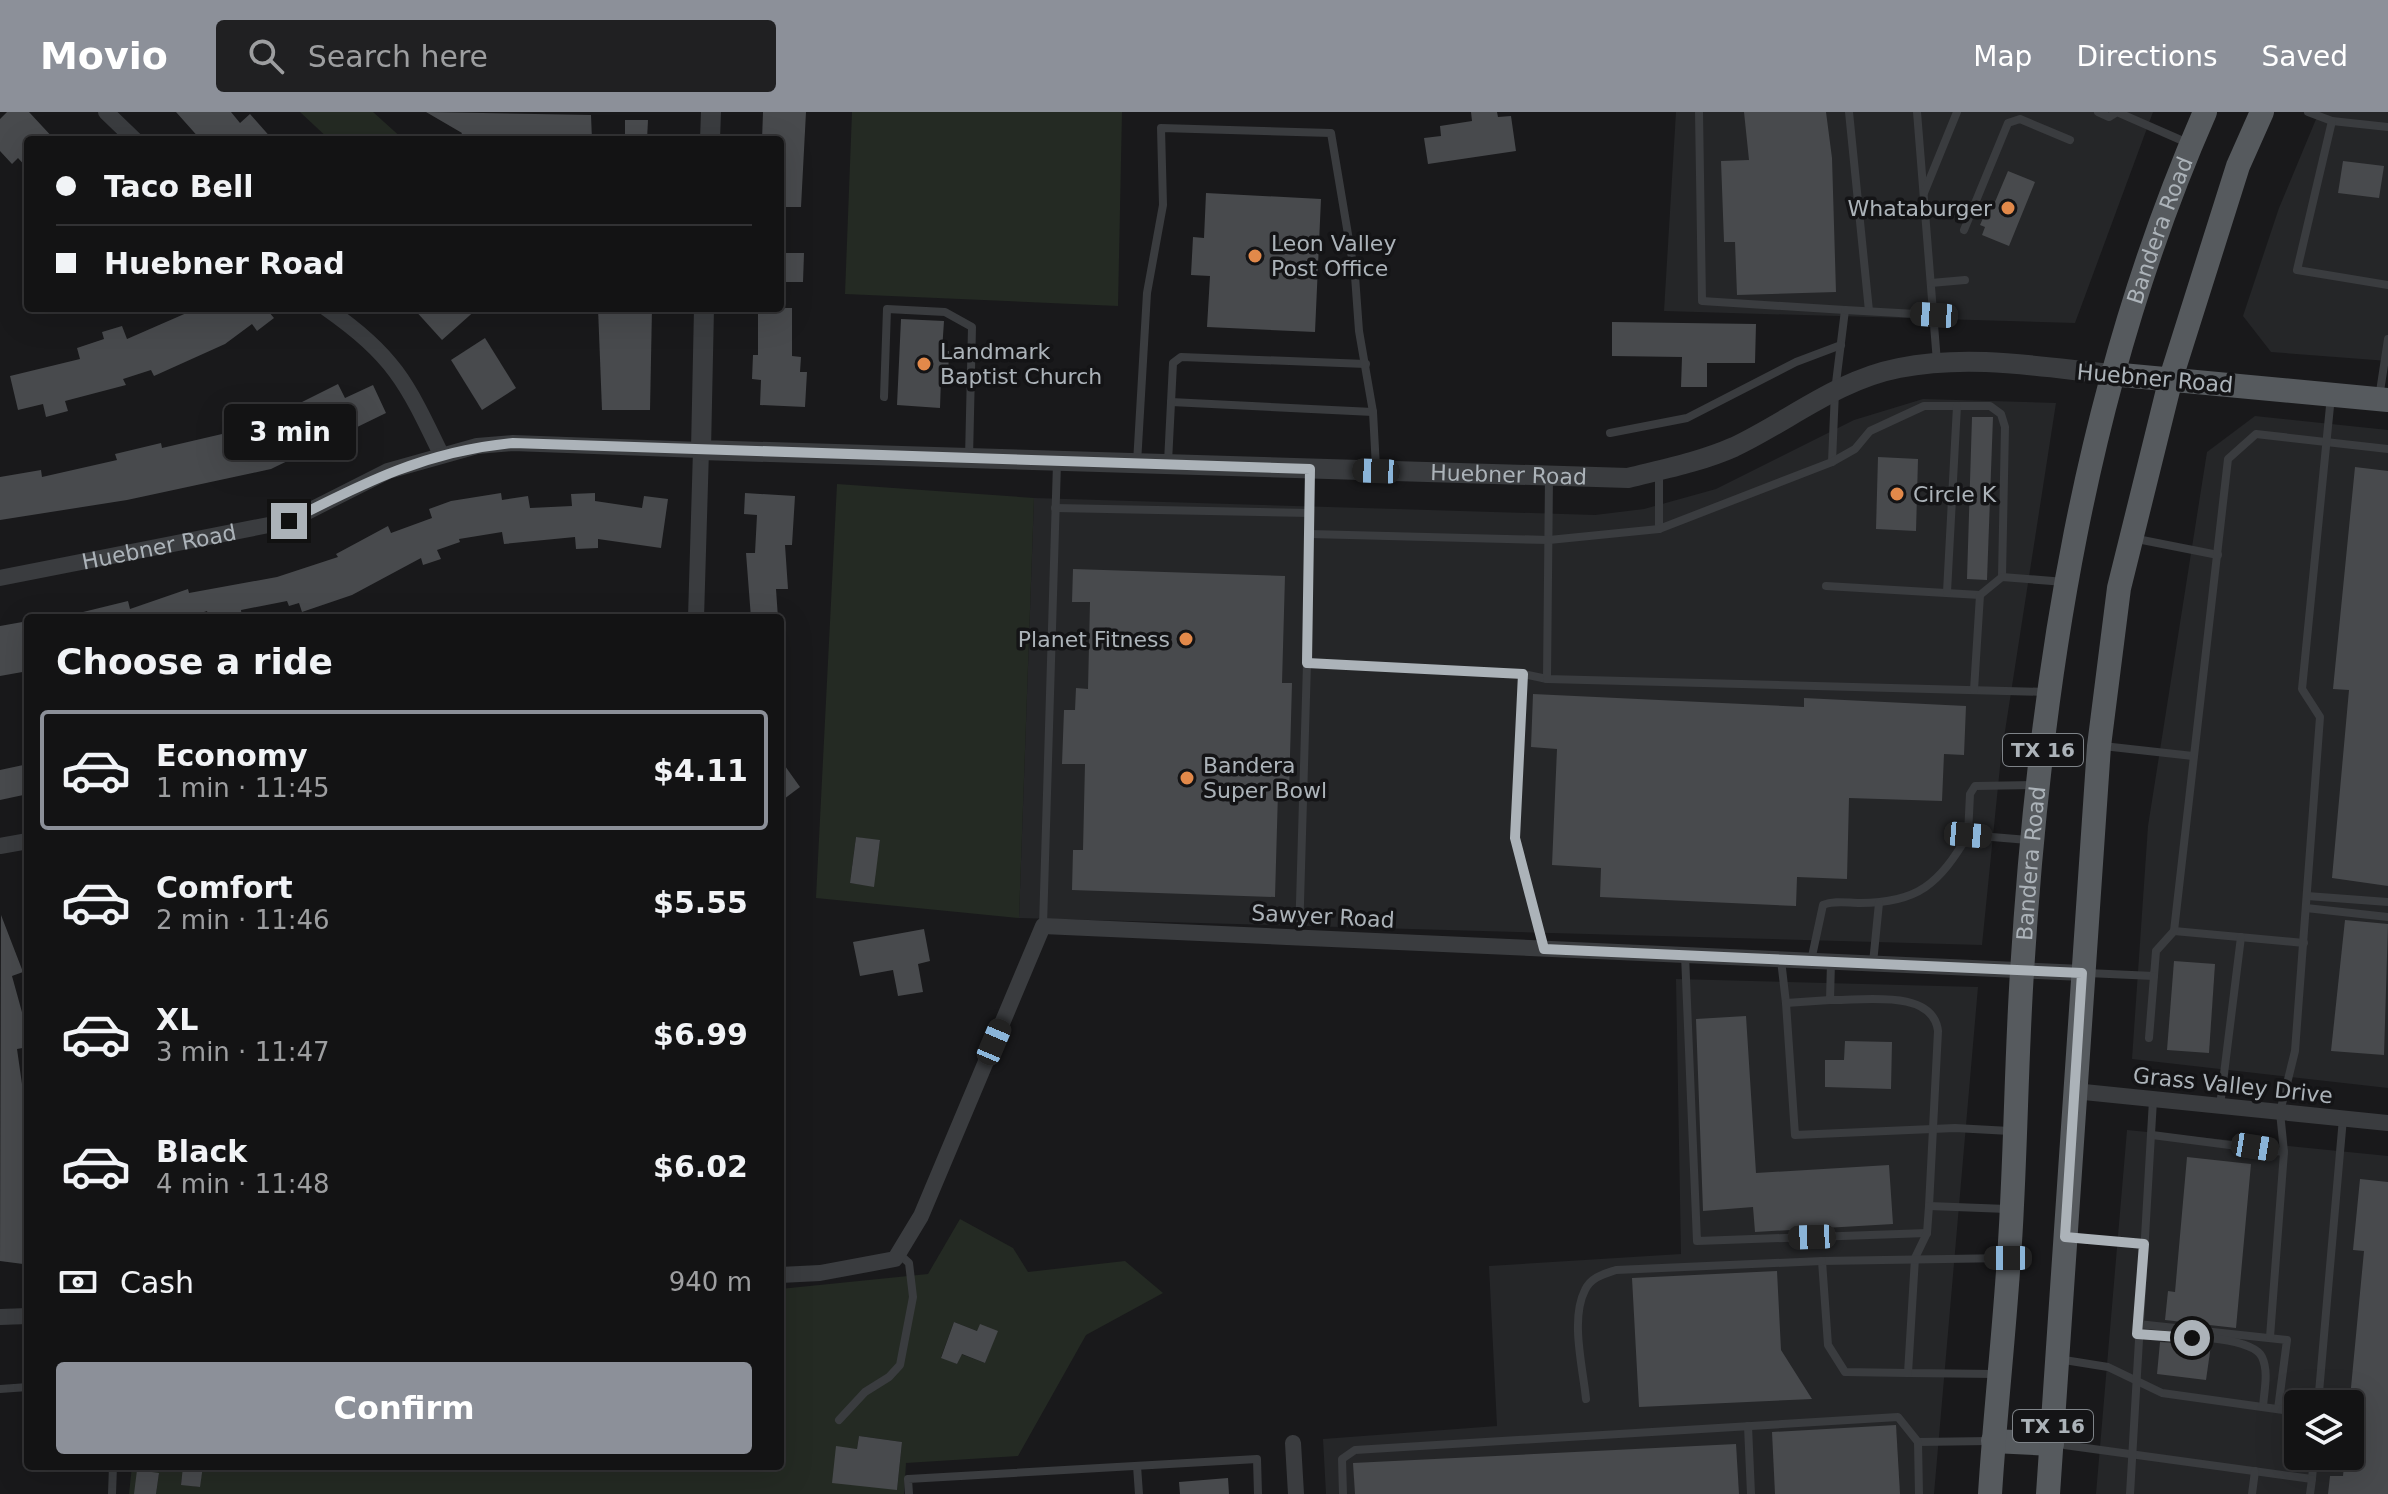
<!DOCTYPE html>
<meta charset="utf-8">
<style>
:root{--surface:#131314;--page:#202022;--text:#f1f3f6;--muted:#9d9ea0;--line:#323234;--accent:#8c9099}
body{margin:0;font-family:"DejaVu Sans",sans-serif;background:var(--page);color:var(--text);height:100vh;display:flex;flex-direction:column;font-size:30px;white-space:nowrap}
*{box-sizing:border-box;margin:0}
p{font-size:26px;color:var(--muted)}
.icon{flex:none;width:44px;height:44px;fill:none;stroke:currentColor;stroke-width:2;stroke-linecap:round;stroke-linejoin:round}
.map{position:relative;flex:1;overflow:hidden}
.drawer{position:absolute;left:24px;top:502px;width:760px;height:856px;display:flex;flex-direction:column;background:var(--surface);border-radius:8px;box-shadow:0 8px 32px #0002,0 0 0 2px var(--line)}
.drawer>*{flex:none}
.hud{position:absolute;left:24px;top:24px;width:760px;height:176px;border-radius:8px;box-shadow:0 8px 32px #0002,0 0 0 2px var(--line);display:grid;align-content:center;height:176px;padding:0 32px;background:var(--surface)}
.controls{position:absolute;left:2284px;top:1278px;display:grid;gap:16px}
.controls a{display:grid;place-items:center;width:80px;height:80px;border-radius:8px;background:var(--surface);box-shadow:0 8px 32px #0002,0 0 0 2px var(--line);font-size:40px}
.end{position:absolute;width:36px;height:36px;margin:-18px;border:10px solid #acb3b9;background:#111;box-shadow:0 0 0 4px #111}
.from{border-radius:50%}
.bubble{position:absolute;height:56px;border-radius:8px;background:var(--surface);box-shadow:0 8px 32px #0002,0 0 0 2px var(--line);font-size:26px;font-weight:700;line-height:56px;text-align:center}
.car{position:absolute;width:24px;height:48px;margin:-24px -12px;border-radius:10px;box-shadow:0 0 6px 2px #0007;background:linear-gradient(#222 24%,#8ab4d8 0 40%,#222 0 76%,#8ab4d8 0 86%,#222 0)}
.hud b{display:flex;align-items:center;gap:28px;height:76px;font-size:30px}
.hud b+b{border-top:2px solid var(--line)}
.hud i{width:20px;height:20px;background:var(--text)}
ul{padding:0;list-style:none}
li{display:flex;align-items:center;gap:24px;height:120px;margin:0 16px 12px;padding:0 16px;border:4px solid transparent;border-radius:8px}
li div{flex:1}
li b{display:block;font-size:30px}
li em{font-style:normal;font-weight:700}
li.current{border-color:var(--accent)}
li>.icon{width:72px;height:72px;stroke-width:1.5}
h2{padding:0 32px;font-size:36px;line-height:96px}
.pay{display:flex;align-items:center;gap:20px;height:88px;padding:0 32px;font-size:30px}
.pay p{margin-inline-start:auto}
.button{display:flex;gap:16px;margin-top:auto;padding:16px 32px}
.button a{flex:1;height:92px;border-radius:8px;background:var(--accent);color:#fff;font-size:32px;font-weight:700;line-height:92px;text-align:center}
header{display:flex;align-items:center;gap:48px;box-sizing:border-box;height:112px;padding:0 40px;background:var(--accent);color:#fff}
header strong{font-size:38px}
nav{display:flex;gap:44px;margin-inline-start:auto;font-size:28px}
.search{width:560px;height:72px;background:var(--page);display:flex;align-items:center;gap:20px;box-sizing:border-box;padding:0 28px;border-radius:8px;color:var(--muted);font-size:30px}
.map>svg:first-child{display:block}
</style>
<header>
<strong>Movio</strong>
<div class="search"><svg class="icon" aria-label="search" viewBox="0 0 24 24"><circle cx="10" cy="10" r="6"/><path d="M15 15l6 6"/></svg>Search here</div>
<nav><a>Map</a><a>Directions</a><a>Saved</a></nav>
</header>
<div class="map">
<svg width="2388" height="1382" viewBox="0 0 2388 1382">
<rect width="100%" height="100%" fill="#19191b"/>
<g fill="#252628" fill-rule="evenodd">
<path d="M1676,0H2153L2075,211L1664,199Z"/>
<path d="M2319,0H2388V249L2271,240L2243,204L2279,96Z"/>
<path d="M1923,287L2056,291L2001,645L1982,833L1019,806L1034,386L1595,403L1644,397L1716,377L1854,308Z"/>
<path d="M2255,304L2388,318V976L2132,947L2148,714L2207,340Z"/>
<path d="M1676,867L1978,875L1934,1382H1326L1323,1327L1497,1314L1489,1154L1681,1142Z"/>
<path d="M2127,1018L2388,1044V1382H2096ZM2298,1292H2350V1344H2298Z"/>
</g>
<g fill="#242a23" fill-rule="evenodd">
<path d="M300,0H373L404,28H330Z"/>
<path d="M852,0H1122L1118,194L845,182Z"/>
<path d="M837,372L1034,386L1019,806L816,786ZM856,725L880,729L873,774L850,771Z"/>
<path d="M960,1107L1013,1136L1028,1160L1125,1149L1163,1181L1086,1223L1018,1344L906,1351L904,1382H156L159,1361L134,1382H129L132,1354H183L181,1372L199,1375L203,1354H780V1177L928,1162ZM954,1210L977,1219H997L985,1251L961,1242L957,1252L941,1245ZM859,1324L902,1330L897,1378L836,1335L857,1337Z"/>
</g>
<g fill="#484a4d">
<path d="M7,0H29L55,28H28V57L18,46L12,52L0,39V7Z"/>
<path d="M176,0H231L240,11L250,2L273,28H201Z"/>
<path d="M426,0L591,3L592,28H458L462,21Z"/>
<path d="M763,0H806L801,95H780V28H762Z"/>
<path d="M1471,0H1497L1498,5L1511,4L1516,39L1428,52L1424,26L1441,24L1440,14L1472,9Z"/>
<path d="M1744,0H1826L1832,46L1836,180L1737,183L1735,130H1724L1721,49L1749,48Z"/>
<path d="M625,8H648L647,28H625Z"/>
<path d="M2343,49L2384,54L2379,86L2338,81Z"/>
<path d="M2008,59L2035,70L2009,134L1982,123L1985,115L1980,113L1988,95L1992,97Z"/>
<path d="M1206,81L1321,87L1315,220L1207,215L1210,164L1191,163L1193,125L1204,126Z"/>
<path d="M780,141H804L803,170H780Z"/>
<path d="M198,196H272L268,199L274,206L257,219L252,212L225,232L154,264L151,258L123,267L126,273L65,289L68,299L46,305L43,292L18,298L10,264L80,247L77,236L104,227L102,220L122,214L127,227Z"/>
<path d="M413,196H478L442,228Z"/>
<path d="M598,196H652L650,298H602Z"/>
<path d="M758,196H792V244L801,245L800,260H807L805,295L760,293L761,268L752,267L753,243H758Z"/>
<path d="M901,207L944,209L942,239H949L948,266H941L940,296L897,293Z"/>
<path d="M1612,210L1756,212L1755,251H1707V275H1681L1682,245L1612,244Z"/>
<path d="M485,226L516,276L482,298L451,248Z"/>
<path d="M338,272L345,286L373,273L386,301L271,357L127,388L0,408V365L41,358L42,365L117,348L115,342L161,331L162,336L252,315Z"/>
<path d="M1972,305H1993L1987,468L1967,467Z"/>
<path d="M1878,345L1918,347L1916,419L1876,417Z"/>
<path d="M2355,355L2388,359V774L2332,766L2349,578L2333,577Z"/>
<path d="M501,381L502,388L528,384L530,396L572,394L571,382L595,381V389L642,396L644,384L668,387L661,436L598,427V436L576,437L575,425L504,432L502,420L459,427L460,430L437,438L441,447L423,453L421,446L352,483L302,500L299,491L289,494L287,489L241,498L242,506H209L207,499L186,506H84L83,500L128,489L130,497L188,477L189,481L277,465L338,445L336,442L388,414L391,421L432,406L429,397L451,389Z"/>
<path d="M745,381L795,384L792,433H785L788,477H776L778,506H751L746,441H755L757,403L744,402Z"/>
<path d="M1073,457L1285,464L1282,571H1292L1289,680H1278L1275,785L1072,778L1073,738H1083L1085,652H1062L1064,598H1075L1076,576L1088,577L1090,490H1072Z"/>
<path d="M28,509V559L0,564V514Z"/>
<path d="M1533,582L1804,595V586L1966,594L1964,643L1944,642L1942,689L1849,686L1847,767L1797,765L1796,794L1600,785L1601,756L1552,753L1557,637L1531,635Z"/>
<path d="M780,647L800,675L780,690Z"/>
<path d="M28,652V682L0,688V658Z"/>
<path d="M856,725L880,728L874,775L850,771Z"/>
<path d="M1,803L23,860L12,864L28,922V935L17,937L22,972L28,973V1084L23,1119L27,1120L23,1152L0,1149Z"/>
<path d="M2345,808L2388,812L2384,943L2331,939Z"/>
<path d="M924,817L930,849L918,852L923,880L898,884L893,858L860,864L853,830Z"/>
<path d="M2174,849L2215,852L2209,941L2167,938Z"/>
<path d="M1746,904L1756,1061L1889,1053L1893,1112L1755,1120L1753,1095L1703,1099L1696,907Z"/>
<path d="M1845,929L1892,930L1891,977L1825,975V948H1844Z"/>
<path d="M2187,1045L2251,1052L2236,1216L2165,1208L2168,1179L2175,1180Z"/>
<path d="M2360,1067L2388,1070V1382H2328L2330,1364H2343L2345,1344H2350V1286L2364,1139L2353,1138Z"/>
<path d="M1777,1159L1781,1238L1812,1287L1639,1295L1632,1166Z"/>
<path d="M954,1210L977,1219L980,1212L998,1219L985,1251L962,1242L957,1252L941,1246Z"/>
<path d="M2160,1230L2211,1233L2206,1268L2157,1262Z"/>
<path d="M1896,1313L1900,1382H1775L1772,1320Z"/>
<path d="M859,1324L902,1330L897,1378L832,1371L836,1334L857,1337Z"/>
<path d="M1736,1332L1739,1382H1355L1353,1351Z"/>
<path d="M183,1354H203L200,1375L181,1373Z"/>
<path d="M137,1358L159,1361L156,1382H134Z"/>
<path d="M1228,1366L1229,1382H1180L1179,1370Z"/>
</g>
<g fill="none" stroke-linecap="round" stroke-linejoin="round">
<g stroke="#3a3c3f" stroke-width="8">
<path d="M1699,0L1702,189L1845,198L1835,279L1832,350"/>
<path d="M1849,0L1869,199"/>
<path d="M1917,0L1937,250"/>
<path d="M2098,0L2109,5L2117,0L2190,32"/>
<path d="M2308,0L2332,9L2388,15"/>
<path d="M2332,9L2297,158L2388,173"/>
<path d="M1924,81L1957,0"/>
<path d="M1964,118L2008,11L2020,7L2070,28"/>
<path d="M1931,171L1965,168"/>
<path d="M1845,198L1934,203"/>
<path d="M884,285L887,197L945,200L972,215L969,346"/>
<path d="M2379,286L2388,227"/>
<path d="M1171,290L1373,300"/>
<path d="M1610,321L1687,306L1796,250L1841,233"/>
<path d="M1168,350L1173,251L1181,245L1366,252"/>
<path d="M1137,351L1147,181L1163,93L1161,16L1331,21L1355,164L1359,219L1373,300L1376,356"/>
<path d="M1310,358L1307,551L1523,562L1547,567"/>
<path d="M1549,365L1547,567L2047,580"/>
<path d="M1055,396L1310,401"/>
<path d="M1659,417V358"/>
<path d="M1309,422L1549,428L1659,417L1832,350L1855,337L1870,319L1924,294H1990L2001,302L2005,315L2002,465"/>
<path d="M2132,426L2218,443"/>
<path d="M1826,474L1980,483"/>
<path d="M1947,480L1957,294"/>
<path d="M1523,562L1515,726L1544,837"/>
<path d="M1974,578L1980,483L2002,465L2065,470"/>
<path d="M2103,634L2193,644"/>
<path d="M2028,728L1968,723L1970,682L1975,674L2035,673"/>
<path d="M2307,784L2388,790"/>
<path d="M2306,796L2388,805"/>
<path d="M1043,814L1057,351"/>
<path d="M2174,819L2304,831"/>
<path d="M1299,825L1307,551"/>
<path d="M1685,843L1697,1129L1927,1121"/>
<path d="M1781,848L1786,891"/>
<path d="M1811,849L1823,793C1834,788 1848,791 1860,791C1918,791 1939,772 1968,723"/>
<path d="M1831,850L1830,888L1786,891L1795,1023L1955,1016L2010,1019"/>
<path d="M1873,851L1879,791"/>
<path d="M2087,861L2154,864L2156,839L2174,819L2228,347L2256,322L2388,337"/>
<path d="M1830,888C1862,889 1933,876 1938,919L1929,1094L1927,1121L1915,1146L1908,1261L1995,1262"/>
<path d="M2149,926L2154,864"/>
<path d="M2220,994L2241,825"/>
<path d="M2152,1023L2284,1040"/>
<path d="M1929,1094L2007,1097"/>
<path d="M2069,1126L2144,1132"/>
<path d="M2138,1212L2287,1228L2278,1297"/>
<path d="M2137,1222C2164,1224 2251,1222 2262,1245C2269,1260 2264,1279 2263,1295"/>
<path d="M2270,1225L2284,1040L2280,1000L2295,939L2320,605L2302,577L2331,284"/>
<path d="M2058,1247L2108,1255L2162,1281L2298,1300"/>
<path d="M1908,1261L1845,1260L1828,1233L1822,1149L2008,1146"/>
<path d="M0,1277L28,1275"/>
<path d="M1586,1287C1583,1256 1570,1207 1585,1178C1591,1165 1604,1162 1616,1158L1822,1149"/>
<path d="M2318,1292L2343,1006"/>
<path d="M839,1308L865,1280L889,1265L900,1253L913,1185L909,1151L899,1142"/>
<path d="M1748,1314L1751,1382"/>
<path d="M1918,1330L1989,1329"/>
<path d="M2057,1332L2312,1367L2314,1344"/>
<path d="M1137,1354L1139,1382"/>
<path d="M112,1382L113,1354"/>
<path d="M909,1382L908,1367L1257,1347L1258,1382"/>
<path d="M1343,1382L1342,1347L1355,1338L1898,1305L1918,1330L1919,1382"/>
<path d="M2130,1382L2153,988"/>
<path d="M2252,1382L2255,1359"/>
<path d="M2310,1382L2312,1367"/>
</g>
<g stroke="#3a3c3f" stroke-width="16">
<path d="M106,0L135,28"/>
<path d="M326,196C394,244 406,269 441,342"/>
<path id="s1" d="M0,466L289,409L388,359L477,334L513,331L701,338L696,506"/>
<path d="M0,734L28,729"/>
<path d="M2074,979L2388,1011"/>
<path d="M780,1163L820,1161L895,1147L921,1104L1043,814L2082,861"/>
<path d="M0,1205L28,1204"/>
<path d="M1293,1331L1296,1382"/>
</g>
<g stroke="#3a3c3f" stroke-width="20">
<path d="M710,28L711,0"/>
<path id="s2" d="M704,196L701,338L1628,366C1664,357 1700,350 1734,335C1789,309 1837,268 1899,256C1971,242 2040,255 2111,262"/>
</g>
<g stroke="#565a5e" stroke-width="24">
<path d="M2111,262L2388,288"/>
<path d="M1993,1329L2052,1332"/>
<path id="s3" d="M1990,1382C1996,1286 2008,1189 2012,1093C2016,1015 2017,937 2022,860C2040,566 2086,271 2205,0"/>
<path d="M2048,1382L2099,634L2119,476L2171,266L2238,54L2262,0"/>
</g>
</g>
<g fill="none" stroke-linecap="round" stroke-linejoin="round">
<path stroke="#acb3b9" stroke-width="10" d="M289,409C365,370 427,339 513,331L1310,357L1307,551L1523,562L1515,726L1544,837L2082,861L2065,1125L2144,1132L2137,1222L2192,1226"/>
</g>
<g fill="#e2894a" stroke="#141416" stroke-width="3">
<circle cx="2008" cy="96" r="8"/>
<circle cx="1255" cy="144" r="8"/>
<circle cx="924" cy="252" r="8"/>
<circle cx="1897" cy="382" r="8"/>
<circle cx="1186" cy="527" r="8"/>
<circle cx="1187" cy="666" r="8"/>
</g>
<g text-anchor="middle" stroke-width="7" stroke-linejoin="round" paint-order="stroke">
<g fill="#141416" stroke="#7e8388" stroke-width="2">
<rect x="2003" y="622" width="80" height="32" rx="6"/>
<rect x="2013" y="1298" width="80" height="32" rx="6"/>
</g>
<g font-size="20" font-weight="bold" fill="#acb3b9">
<text x="2043" y="645">TX 16</text>
<text x="2053" y="1321">TX 16</text>
</g>
<g font-size="22" fill="#acb3b9" stroke="#141416" text-anchor="start">
<text x="1992" y="104" text-anchor="end">Whataburger</text>
<text x="1271" y="139">Leon Valley<tspan x="1271" dy="25">Post Office</tspan></text>
<text x="940" y="247">Landmark<tspan x="940" dy="25">Baptist Church</tspan></text>
<text x="1913" y="390">Circle K</text>
<text x="1170" y="535" text-anchor="end">Planet Fitness</text>
<text x="1203" y="661">Bandera<tspan x="1203" dy="25">Super Bowl</tspan></text>
</g>
<g font-size="22" fill="#acb3b9" stroke="#141416">
<text dy="8" stroke="none"><textPath href="#s3" startOffset="1280">Bandera Road</textPath></text>
<text transform="translate(2155 266) rotate(5)" y="8">Huebner Road</text>
<text dy="8" stroke="none"><textPath href="#s2" startOffset="950">Huebner Road</textPath></text>
<text dy="8" stroke="none"><textPath href="#s1" startOffset="162">Huebner Road</textPath></text>
<text dy="8" stroke="none"><textPath href="#s3" startOffset="632">Bandera Road</textPath></text>
<text transform="translate(1323 804) rotate(3)" y="8">Sawyer Road</text>
<text transform="translate(2233 973) rotate(6)" y="8">Grass Valley Drive</text>
</g>
</g>
</svg>
<div class="controls">
<a><svg class="icon" aria-label="layers" viewBox="0 0 24 24"><path d="M12 4l9 5-9 5-9-5zM3 14l9 5 9-5"/></svg></a>
</div>
<i class="end from" style="left:2192px;top:1226px"></i>
<i class="end" style="left:289px;top:409px"></i>
<div class="bubble" style="left:224px;top:292px;width:132px">3 min</div>
<i class="car" style="left:1934px;top:203px;rotate:274deg"></i>
<i class="car" style="left:1376px;top:359px;rotate:272deg"></i>
<i class="car" style="left:1968px;top:723px;rotate:95deg"></i>
<i class="car" style="left:994px;top:930px;rotate:23deg"></i>
<i class="car" style="left:2255px;top:1035px;rotate:99deg"></i>
<i class="car" style="left:1812px;top:1125px;rotate:268deg"></i>
<i class="car" style="left:2008px;top:1146px;rotate:270deg"></i>
<div class="hud">
<b><i class="from"></i>Taco Bell</b>
<b><i></i>Huebner Road</b>
</div>
<section class="drawer">
<h2>Choose a ride</h2>
<ul>
<li class="current"><svg class="icon" aria-label="car" viewBox="0 0 24 24"><path d="M5 17H2v-5l4-1 3-4h7l3 4 3 1v5h-3M9 17h6M6 11h13"/><circle cx="7" cy="17" r="2"/><circle cx="17" cy="17" r="2"/></svg><div><b>Economy</b><p>1 min · 11:45</p></div><em>$4.11</em></li>
<li><svg class="icon" aria-label="car" viewBox="0 0 24 24"><path d="M5 17H2v-5l4-1 3-4h7l3 4 3 1v5h-3M9 17h6M6 11h13"/><circle cx="7" cy="17" r="2"/><circle cx="17" cy="17" r="2"/></svg><div><b>Comfort</b><p>2 min · 11:46</p></div><em>$5.55</em></li>
<li><svg class="icon" aria-label="car" viewBox="0 0 24 24"><path d="M5 17H2v-5l4-1 3-4h7l3 4 3 1v5h-3M9 17h6M6 11h13"/><circle cx="7" cy="17" r="2"/><circle cx="17" cy="17" r="2"/></svg><div><b>XL</b><p>3 min · 11:47</p></div><em>$6.99</em></li>
<li><svg class="icon" aria-label="car" viewBox="0 0 24 24"><path d="M5 17H2v-5l4-1 3-4h7l3 4 3 1v5h-3M9 17h6M6 11h13"/><circle cx="7" cy="17" r="2"/><circle cx="17" cy="17" r="2"/></svg><div><b>Black</b><p>4 min · 11:48</p></div><em>$6.02</em></li>
</ul>
<div class="pay"><svg class="icon" aria-label="cash" viewBox="0 0 24 24"><path d="M3 7h18v10H3z"/><circle cx="12" cy="12" r="2"/></svg>Cash<p>940 m</p></div>
<div class="button"><a>Confirm</a></div>
</section>
</div>
